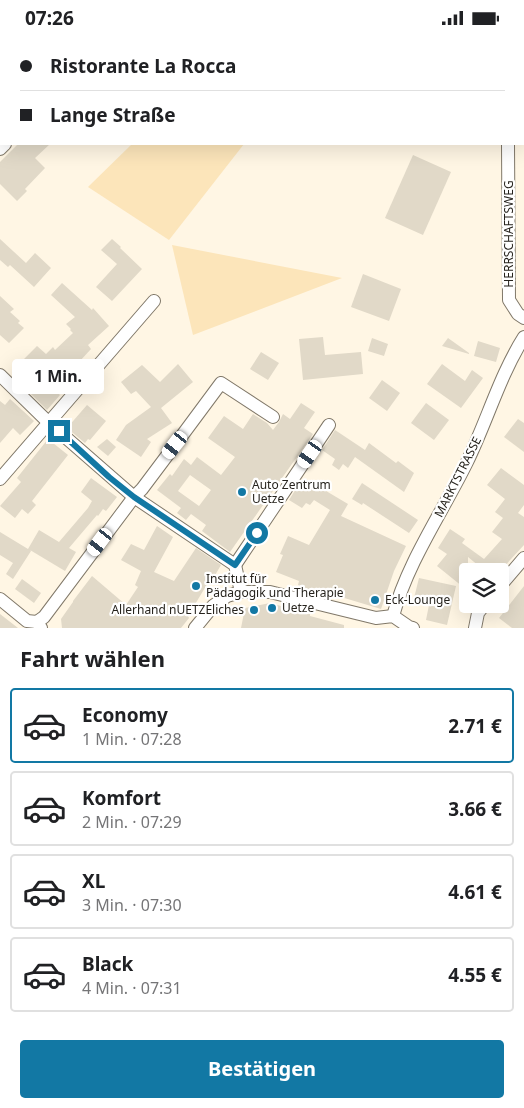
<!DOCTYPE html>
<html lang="de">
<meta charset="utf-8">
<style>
:root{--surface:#fff;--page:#f6f6f6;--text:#202124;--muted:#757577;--line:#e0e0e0;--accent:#1278a4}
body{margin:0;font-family:"Noto Sans",sans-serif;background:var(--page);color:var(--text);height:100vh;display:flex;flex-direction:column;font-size:19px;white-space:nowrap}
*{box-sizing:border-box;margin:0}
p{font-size:16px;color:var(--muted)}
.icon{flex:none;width:28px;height:28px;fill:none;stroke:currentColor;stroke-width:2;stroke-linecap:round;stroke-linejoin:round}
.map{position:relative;height:593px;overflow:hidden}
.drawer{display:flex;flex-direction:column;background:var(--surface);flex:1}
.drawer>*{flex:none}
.banner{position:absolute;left:0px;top:0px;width:525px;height:110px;box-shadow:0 5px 20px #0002;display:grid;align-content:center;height:110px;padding:0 20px;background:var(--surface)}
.fabs{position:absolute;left:459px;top:528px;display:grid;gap:10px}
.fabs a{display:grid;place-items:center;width:50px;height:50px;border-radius:5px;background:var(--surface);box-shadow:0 5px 20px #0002;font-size:25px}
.end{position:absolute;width:22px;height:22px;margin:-11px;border:6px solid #1278a4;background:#fff;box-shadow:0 0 0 2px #fff}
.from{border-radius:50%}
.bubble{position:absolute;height:35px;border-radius:5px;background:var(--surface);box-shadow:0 5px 20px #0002;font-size:16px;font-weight:700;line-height:35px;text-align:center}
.car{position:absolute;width:15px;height:30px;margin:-15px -8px;border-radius:6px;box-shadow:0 0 4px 1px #0007;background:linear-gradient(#fff 24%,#345 0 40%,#fff 0 76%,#345 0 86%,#fff 0)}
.banner b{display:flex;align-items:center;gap:18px;height:48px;font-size:19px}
.banner b+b{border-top:1px solid var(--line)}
.banner i{width:12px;height:12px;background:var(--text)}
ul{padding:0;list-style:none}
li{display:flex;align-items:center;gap:15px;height:75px;margin:0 10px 8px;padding:0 10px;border:2px solid var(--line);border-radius:5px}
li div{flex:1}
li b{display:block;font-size:19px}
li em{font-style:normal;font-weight:700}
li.current{border-color:var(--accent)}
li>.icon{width:45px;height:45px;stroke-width:1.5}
h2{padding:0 20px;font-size:22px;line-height:60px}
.cta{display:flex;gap:10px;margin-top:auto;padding:10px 20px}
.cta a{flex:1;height:58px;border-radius:5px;background:var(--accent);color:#fff;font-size:20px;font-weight:700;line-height:58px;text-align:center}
.status{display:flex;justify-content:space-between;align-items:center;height:35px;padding:0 25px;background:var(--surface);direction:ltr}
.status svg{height:14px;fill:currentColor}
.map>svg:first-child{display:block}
</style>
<div class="status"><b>07:26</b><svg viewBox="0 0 49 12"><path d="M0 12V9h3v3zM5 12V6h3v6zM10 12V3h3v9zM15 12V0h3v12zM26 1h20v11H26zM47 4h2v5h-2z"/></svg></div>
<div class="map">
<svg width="524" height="593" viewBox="0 0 524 593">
<rect width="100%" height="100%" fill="#fff6e4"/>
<g fill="#fce5ba">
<path d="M132,109H244L169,205L88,152Z"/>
<path d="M172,210L342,243L193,300Z"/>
</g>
<g fill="#e1d9c8" fill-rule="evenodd">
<path d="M18,109H50L35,123L45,133L25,154L27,156L17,166L0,149V127Z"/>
<path d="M413,120L451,137L423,200L385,183Z"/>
<path d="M0,204L26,228L35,218L51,233L34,252L10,230L8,232L0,225Z"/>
<path d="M112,204L121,212L120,213L142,234L112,266L96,252L117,229L101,215Z"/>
<path d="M363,239L401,254L389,286L351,272Z"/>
<path d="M62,248L92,275L93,273L109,291L88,310L91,314L79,327L84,331L72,345L54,329L41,342L60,360L47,375L28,356L33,350L28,345L36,337L23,325L37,311L46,319L53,312L55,315L73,298L70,295L71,294L66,289L75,282L51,260Z"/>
<path d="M0,261L14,274L10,277L20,286L18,288L24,293L9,308L0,300Z"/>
<path d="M323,302L325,320L361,317L363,339L303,345L299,304Z"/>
<path d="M372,303L388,309L384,321L368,316Z"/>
<path d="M448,303L469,318V319L442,311Z"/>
<path d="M478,306L500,313L496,327L474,321Z"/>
<path d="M261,317L279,328L268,345L250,334Z"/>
<path d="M178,329L193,347L161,373L172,388L147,404L151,407L141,422L116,405L126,390L151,372L136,356L131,359L121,347L142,330L160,347Z"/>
<path d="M442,329L465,346L472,335L483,343L461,373L427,349Z"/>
<path d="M382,345L400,358L387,376L369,363Z"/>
<path d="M10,364L34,386L20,400L13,393L0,408V366L5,370Z"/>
<path d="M301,368L315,377L304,393L313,399L230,517L202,496L206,490L191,479L186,485L177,478L181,473L157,455L170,439L172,441L184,424L191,430L197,422L221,440L235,422L208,403L224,381L243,394L253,379L267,388L273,395L279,387L283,379L290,384ZM190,440L211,455L199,471L178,456Z"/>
<path d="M426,368L449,385L434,405L411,388Z"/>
<path d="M87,370L106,386L90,405L88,404L85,408L67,393Z"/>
<path d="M518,384L524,388V417L504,402Z"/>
<path d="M335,395L365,415L369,408L396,428L398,426L414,438L404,457L355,422L348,433L343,429L339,435L332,430L335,424L322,415Z"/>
<path d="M48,404L68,420L32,466L36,470L28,479L22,474L15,483L0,471L21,447L17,443Z"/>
<path d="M107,404L116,412L108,421L97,412Z"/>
<path d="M501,433L524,450V470L518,478L524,482V510L500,536H485L468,522V556L437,531L447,519L438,513L450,494L465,504L462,508L484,524L502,504L492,497L503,483L495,477L505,464L487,450Z"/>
<path d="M91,443L117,462L106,476L103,474L98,481L97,480L69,513L76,517L65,536L30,515L31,516L13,544L6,539L13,528L0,520V497L28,514L39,495L59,507L88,473L92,466L81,457Z"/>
<path d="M301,446L319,456L321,453L348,469L341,481L406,511L394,536L381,574L311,553L310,555L298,550L299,546L276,537L283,520L280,519L288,501L309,510L330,475L314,465L310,470L306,468L302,473L289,465Z"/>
<path d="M362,448L418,485L409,498L363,468L362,470L352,464Z"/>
<path d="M157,491L173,502L154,537L174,546L196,513L221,530L211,547L209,546L188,581L189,583L181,593H62L61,584L73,567V566L92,541L126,570L138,552L135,550L141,536L121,525L131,509L144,515Z"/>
<path d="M419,543L456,551L447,590L426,585L429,570L413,567Z"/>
<path d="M22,544L41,558L34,568L15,554Z"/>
<path d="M524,551V593H512L499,583Z"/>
<path d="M270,568L310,579V581L344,590V593H241L245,573Z"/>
<path d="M0,579L18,593H0Z"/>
</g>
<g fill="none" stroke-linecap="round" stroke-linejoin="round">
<g stroke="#807869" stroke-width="14">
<g id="minor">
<path d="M98,0L99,1"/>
<path d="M445,0L447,1"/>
<path d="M507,0V1"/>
<path d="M109,1L110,0"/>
<path d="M508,109L509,265L518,279L524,283"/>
<path d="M0,114L5,109"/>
<path d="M0,340L48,387L134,462L235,530L241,557"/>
<path d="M0,444L154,266"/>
<path d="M235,530L329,390"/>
<path d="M500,551L524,523"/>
<path d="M0,564L27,586L37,587L41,593"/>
<path d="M393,581C408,526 442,478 467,427C487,386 500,340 524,302"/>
<path d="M37,587L44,582L134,462L142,454L175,410L221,348L273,382"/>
<path d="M195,593L213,571L227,561L241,557H270L376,583L393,581L409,592L413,593"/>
<path d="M475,593L478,578L485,569"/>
</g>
</g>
<use href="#minor" stroke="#fff" stroke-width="12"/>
</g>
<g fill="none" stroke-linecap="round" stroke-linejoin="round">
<path stroke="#1278a4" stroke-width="6" d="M59,396L109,442L134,462L235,530L257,498"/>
</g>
<g fill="#1278a4" stroke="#fff" stroke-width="2">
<circle cx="242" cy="457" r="5"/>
<circle cx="196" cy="551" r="5"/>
<circle cx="375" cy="565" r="5"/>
<circle cx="272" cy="573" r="5"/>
<circle cx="254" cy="575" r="5"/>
</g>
<g text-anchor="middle" stroke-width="4.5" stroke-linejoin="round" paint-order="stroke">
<g font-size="12" fill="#26231d" stroke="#fff">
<text transform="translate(509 199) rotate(-90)" y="4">HERRSCHAFTSWEG</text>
<text transform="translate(458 442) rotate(-63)" y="4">MARKTSTRASSE</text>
</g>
<g font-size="12" fill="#26231d" stroke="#fff" text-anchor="start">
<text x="252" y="454">Auto Zentrum<tspan x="252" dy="14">Uetze</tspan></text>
<text x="206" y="548">Institut für<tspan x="206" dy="14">Pädagogik und Therapie</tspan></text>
<text x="385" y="569">Eck-Lounge</text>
<text x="282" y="577">Uetze</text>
<text x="244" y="579" text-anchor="end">Allerhand nUETZEliches</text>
</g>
</g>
</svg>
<div class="fabs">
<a><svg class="icon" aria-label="layers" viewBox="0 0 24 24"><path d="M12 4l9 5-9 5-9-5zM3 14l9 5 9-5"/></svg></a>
</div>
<i class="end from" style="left:257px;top:498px"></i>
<i class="end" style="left:59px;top:396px"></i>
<div class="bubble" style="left:12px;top:324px;width:92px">1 Min.</div>
<i class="car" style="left:175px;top:410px;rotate:218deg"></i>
<i class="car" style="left:310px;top:419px;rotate:215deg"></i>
<i class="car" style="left:100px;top:507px;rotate:217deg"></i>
<div class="banner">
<b><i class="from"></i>Ristorante La Rocca</b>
<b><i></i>Lange Straße</b>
</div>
</div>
<section class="drawer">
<h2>Fahrt wählen</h2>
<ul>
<li class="current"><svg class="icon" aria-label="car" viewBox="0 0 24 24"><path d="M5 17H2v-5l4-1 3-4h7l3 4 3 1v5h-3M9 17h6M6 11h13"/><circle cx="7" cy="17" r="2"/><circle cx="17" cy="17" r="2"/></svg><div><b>Economy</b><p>1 Min. · 07:28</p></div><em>2.71 €</em></li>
<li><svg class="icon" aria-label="car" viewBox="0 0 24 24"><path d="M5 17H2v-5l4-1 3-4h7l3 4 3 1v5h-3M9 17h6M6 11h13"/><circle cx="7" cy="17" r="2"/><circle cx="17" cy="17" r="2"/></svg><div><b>Komfort</b><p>2 Min. · 07:29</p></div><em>3.66 €</em></li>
<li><svg class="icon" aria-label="car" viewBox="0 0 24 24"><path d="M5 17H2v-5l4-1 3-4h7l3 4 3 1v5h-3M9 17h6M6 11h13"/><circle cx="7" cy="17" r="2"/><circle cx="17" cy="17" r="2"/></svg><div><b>XL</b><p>3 Min. · 07:30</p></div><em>4.61 €</em></li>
<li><svg class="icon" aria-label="car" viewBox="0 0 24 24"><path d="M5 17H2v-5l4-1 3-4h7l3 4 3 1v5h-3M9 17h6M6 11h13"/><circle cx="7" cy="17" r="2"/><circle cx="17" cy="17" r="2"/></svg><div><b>Black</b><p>4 Min. · 07:31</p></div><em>4.55 €</em></li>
</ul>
<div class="cta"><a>Bestätigen</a></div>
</section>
